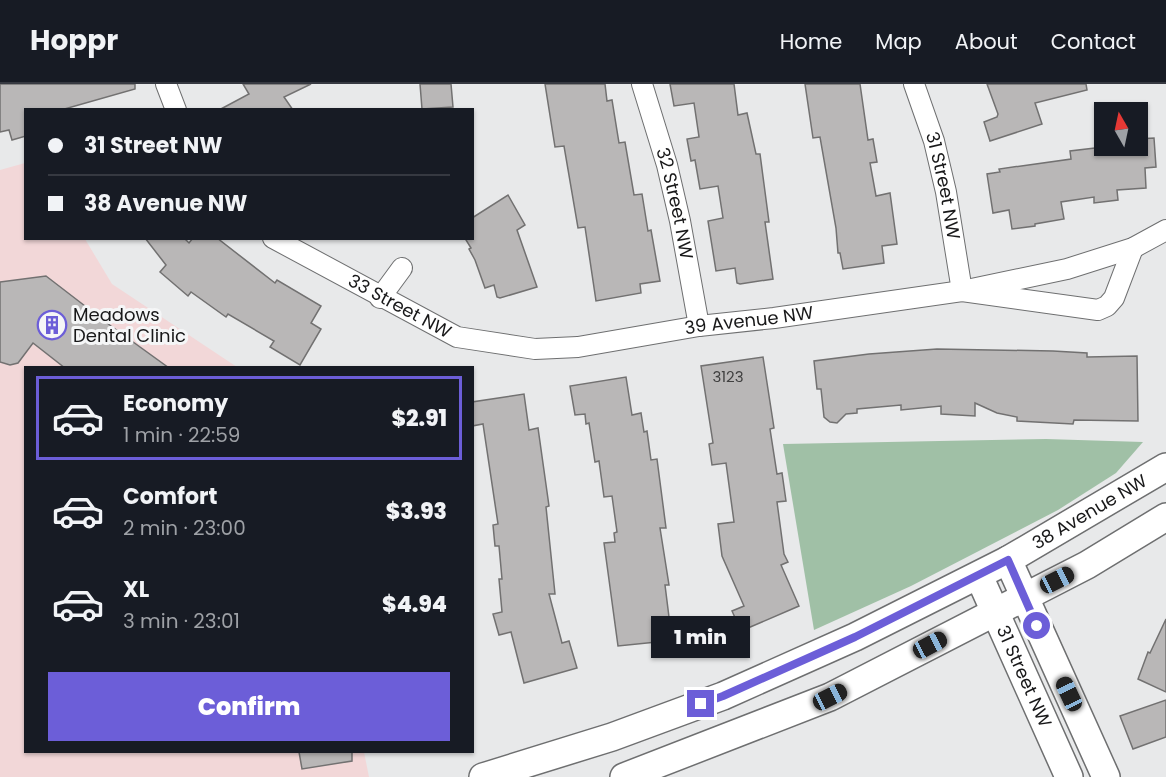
<!DOCTYPE html>
<meta charset="utf-8">
<style>
:root{--surface:#171b24;--page:#20242c;--text:#f1f3f6;--muted:#9ea1a6;--line:#363941;--accent:#6c5ed8}
body{margin:0;font-family:Poppins,sans-serif;background:var(--page);color:var(--text);height:100vh;display:flex;flex-direction:column;font-size:22px;white-space:nowrap}
*{box-sizing:border-box;margin:0}
p{font-size:20px;color:var(--muted)}
.icon{flex:none;width:33px;height:33px;fill:none;stroke:currentColor;stroke-width:2;stroke-linecap:round;stroke-linejoin:round}
.map{position:relative;flex:1;overflow:hidden}
.details{position:absolute;left:24px;top:282px;width:450px;height:387px;display:flex;flex-direction:column;background:var(--surface);border-radius:0px;box-shadow:0 2px 4px #0004}
.details>*{flex:none}
.hud{position:absolute;left:24px;top:24px;width:450px;height:132px;border-radius:0px;box-shadow:0 2px 4px #0004;display:grid;align-content:center;height:132px;padding:0 24px;background:var(--surface)}
.needle{width:39px;rotate:351deg}
.buttons{position:absolute;left:1094px;top:18px;display:grid;gap:12px}
.buttons a{display:grid;place-items:center;width:54px;height:54px;border-radius:0px;background:var(--surface);box-shadow:0 2px 4px #0004;font-size:30px}
.end{position:absolute;width:27px;height:27px;margin:-14px;border:8px solid #6c5ed8;background:#fff;box-shadow:0 0 0 3px #fff}
.from{border-radius:50%}
.bubble{position:absolute;height:42px;border-radius:0px;background:var(--surface);box-shadow:0 2px 4px #0004;font-size:20px;font-weight:800;line-height:42px;text-align:center}
.car{position:absolute;width:18px;height:36px;margin:-18px -9px;border-radius:8px;box-shadow:0 0 4px 2px #0007;background:linear-gradient(#222 24%,#8ab4d8 0 40%,#222 0 76%,#8ab4d8 0 86%,#222 0)}
.hud b{display:flex;align-items:center;gap:21px;height:57px;font-size:22px}
.hud b+b{border-top:2px solid var(--line)}
.hud i{width:15px;height:15px;background:var(--text)}
ul{padding:10px 0 0;list-style:none}
li{display:flex;align-items:center;gap:18px;height:84px;margin:0 12px 9px;padding:0 12px;border:3px solid transparent;border-radius:0px}
li div{flex:1}
li b{display:block;font-size:22px}
li em{font-style:normal;font-weight:800}
li.current{border-color:var(--accent)}
li>.icon{width:54px;height:54px;stroke-width:1.5}
.button{display:flex;gap:12px;margin-top:auto;padding:12px 24px}
.button a{flex:1;height:69px;border-radius:0px;background:var(--accent);color:#fff;font-size:24px;font-weight:800;line-height:69px;text-align:center}
header{display:flex;align-items:center;gap:36px;box-sizing:border-box;height:84px;padding:0 30px;background:var(--surface);border-bottom:2px solid var(--line)}
header strong{font-size:28px}
nav{display:flex;gap:33px;margin-inline-start:auto;font-size:21px}
.map>svg:first-child{display:block}
</style>
<header>
<strong>Hoppr</strong>
<nav><a>Home</a><a>Map</a><a>About</a><a>Contact</a></nav>
</header>
<div class="map">
<svg width="1166" height="693" viewBox="0 0 1166 693">
<rect width="100%" height="100%" fill="#e8e9ea"/>
<path fill="#f2d7d8" d="M25,79L26,154L85,155L112,200L237,283L26,284V668H364L369,693H0V86Z"/>
<path fill="#a0c0a6" d="M1046,355L1143,358L1116,389L1058,426L911,502L814,546L783,360Z"/>
<g fill="#b9b7b7" stroke="#727171" stroke-width="1.5">
<path d="M0,0H135V5L61,26H26V52L12,56L9,46L0,48Z"/>
<path d="M243,0H311L284,13L293,26H219L249,10Z"/>
<path d="M420,0H451L453,23L422,25Z"/>
<path d="M545,0H605L607,17L612,16L619,59L625,58L634,111L642,110L648,147L651,146L660,197L640,200L641,209L596,217L585,143L578,144L564,62L555,63Z"/>
<path d="M670,0H734L738,31L747,29L756,70H760L769,138H765L773,195L740,200L737,199L735,184L716,187L708,137L723,134L718,102L700,105L695,76L691,77L687,55L699,53L694,19L674,22Z"/>
<path d="M805,0H860L868,56L873,55L877,78L870,79L876,112L890,109L897,160L882,162L884,179L843,185L840,169H838L836,144L820,53L813,54Z"/>
<path d="M987,0H1086L1087,6L1035,19L1042,40L990,57L984,38L997,33L998,30Z"/>
<path d="M1154,54L1156,83L1145,84L1146,104L1117,106L1118,116L1094,119V113L1061,118L1064,135L1035,140V142L1012,145L1009,126L993,129L987,90L1000,88L999,85L1071,75L1070,67L1112,62H1137V55Z"/>
<path d="M508,111L525,141L517,146L537,203L500,214L497,213L494,201L485,204L475,176L469,165L471,164L466,156L467,154H472V134Z"/>
<path d="M145,154H184L189,159L193,154H217L275,199L277,196L321,222L311,239L321,245L300,281L270,263L274,257L228,230L226,233L191,208L188,212L160,188L166,181Z"/>
<path d="M46,192L111,242L169,284H65L33,259L18,279L10,281L0,278V198Z"/>
<path d="M937,265L1053,267L1087,269V273L1137,272L1138,337L1074,336L1073,340L1017,337V333L997,329L975,319V332L941,330V322L901,326V321L857,325V329L846,330L837,339L830,338L824,333L821,305H817L814,277L869,270Z"/>
<path d="M763,273L774,344L770,345L777,390L782,389L786,417L777,418L784,470L788,478L781,481L799,522L741,547L732,527L744,522L722,472L718,440L734,438L726,379L712,381L709,360L713,359L701,282Z"/>
<path d="M626,293L632,331L641,329L644,348L647,347L651,376L657,375L666,444H660L669,501H665L669,533H673L676,556L618,562L604,459L615,458L614,449L617,448L612,412L604,413L599,377L595,378L589,339L586,340L585,330L575,331L570,302Z"/>
<path d="M524,310L529,346L538,344L549,422L546,423L555,510H549L562,559L569,557L577,584L524,599L511,548L499,551L493,530L502,528L499,495H502L499,462H495L493,441L498,440L483,340L472,342V318Z"/>
<path d="M1166,535V608L1138,595L1148,568L1150,569Z"/>
<path d="M1166,616V653L1133,665L1120,632Z"/>
<path d="M299,668H352V677L302,685Z"/>
</g>
<g fill="none" stroke-linecap="round" stroke-linejoin="round">
<g stroke="#6e6f70" stroke-width="22">
<g id="street">
<path d="M166,0L176,26"/>
<path id="s1" d="M642,0L667,81L680,137L699,242"/>
<path id="s2" d="M914,0L934,57L946,108L962,207L1098,226L1107,222L1114,214L1133,164"/>
<path id="s3" d="M273,154L457,253L535,265L578,263L699,242L774,234L962,207L1067,185L1133,164L1166,146"/>
<path d="M380,214L402,184"/>
</g>
</g>
<g stroke="#6e6f70" stroke-width="30">
<g id="secondary">
<path d="M1008,476L1106,693"/>
<path id="s4" d="M979,492L1069,693"/>
<path id="s5" d="M483,693L612,653L723,612L855,553L1008,476L1166,383"/>
<path d="M624,693L830,613L1087,481L1166,433"/>
</g>
</g>
<use href="#street" stroke="#fff" stroke-width="20"/>
<use href="#secondary" stroke="#fff" stroke-width="27"/>
</g>
<g fill="none" stroke-linecap="round" stroke-linejoin="round">
<path stroke="#6c5ed8" stroke-width="8" d="M701,620L723,612L855,553L1008,476L1037,542"/>
</g>
<defs>
<g id="building-ring" transform="scale(1.5)"><circle r="9.5" fill="#f5f6f7" stroke="#6c5ed8" stroke-width="1.5"/><path d="M-4-6H4V6H1V3H-1V6H-4ZM-2.5-4.3h1.7v1.8h-1.7ZM.8-4.3h1.7v1.8H.8ZM-2.5-1h1.7V.8h-1.7ZM.8-1h1.7V.8H.8Z" fill="#6c5ed8"/></g>
</defs>
<g fill-rule="evenodd">
<use href="#building-ring" x="52" y="241"/>
</g>
<g text-anchor="middle" stroke-width="6" stroke-linejoin="round" paint-order="stroke">
<g font-size="15" fill="#404040">
<text x="728" y="298">3123</text>
</g>
<g font-size="18" fill="#181819" stroke="#f5f6f7">
<text dy="6" stroke="none"><textPath href="#s2" startOffset="106">31 Street NW</textPath></text>
<text dy="6" stroke="none"><textPath href="#s1" startOffset="124">32 Street NW</textPath></text>
<text dy="6" stroke="none"><textPath href="#s3" startOffset="144">33 Street NW</textPath></text>
<text dy="6" stroke="none"><textPath href="#s3" startOffset="504">39 Avenue NW</textPath></text>
<text dy="6" stroke="none"><textPath href="#s5" startOffset="664">38 Avenue NW</textPath></text>
<text dy="6" stroke="none"><textPath href="#s4" startOffset="110">31 Street NW</textPath></text>
</g>
<g font-size="18" fill="#181819" stroke="#f5f6f7" text-anchor="start">
<text x="73" y="237">Meadows<tspan x="73" dy="21">Dental Clinic</tspan></text>
</g>
</g>
</svg>
<div class="buttons">
<a><svg class="needle" viewBox="-14 -14 28 28"><path d="M0-13l5 13h-10z" fill="#e53935"/><path d="M0 13l5-13h-10z" fill="#9ea1a6"/></svg></a>
</div>
<i class="end from" style="left:1037px;top:542px"></i>
<i class="end" style="left:701px;top:620px"></i>
<div class="bubble" style="left:651px;top:532px;width:99px">1 min</div>
<i class="car" style="left:1057px;top:496px;rotate:63deg"></i>
<i class="car" style="left:930px;top:561px;rotate:62deg"></i>
<i class="car" style="left:1069px;top:610px;rotate:335deg"></i>
<i class="car" style="left:830px;top:613px;rotate:63deg"></i>
<div class="hud">
<b><i class="from"></i>31 Street NW</b>
<b><i></i>38 Avenue NW</b>
</div>
<section class="details">
<ul>
<li class="current"><svg class="icon" aria-label="car" viewBox="0 0 24 24"><path d="M5 17H2v-5l4-1 3-4h7l3 4 3 1v5h-3M9 17h6M6 11h13"/><circle cx="7" cy="17" r="2"/><circle cx="17" cy="17" r="2"/></svg><div><b>Economy</b><p>1 min · 22:59</p></div><em>$2.91</em></li>
<li><svg class="icon" aria-label="car" viewBox="0 0 24 24"><path d="M5 17H2v-5l4-1 3-4h7l3 4 3 1v5h-3M9 17h6M6 11h13"/><circle cx="7" cy="17" r="2"/><circle cx="17" cy="17" r="2"/></svg><div><b>Comfort</b><p>2 min · 23:00</p></div><em>$3.93</em></li>
<li><svg class="icon" aria-label="car" viewBox="0 0 24 24"><path d="M5 17H2v-5l4-1 3-4h7l3 4 3 1v5h-3M9 17h6M6 11h13"/><circle cx="7" cy="17" r="2"/><circle cx="17" cy="17" r="2"/></svg><div><b>XL</b><p>3 min · 23:01</p></div><em>$4.94</em></li>
</ul>
<div class="button"><a>Confirm</a></div>
</section>
</div>
